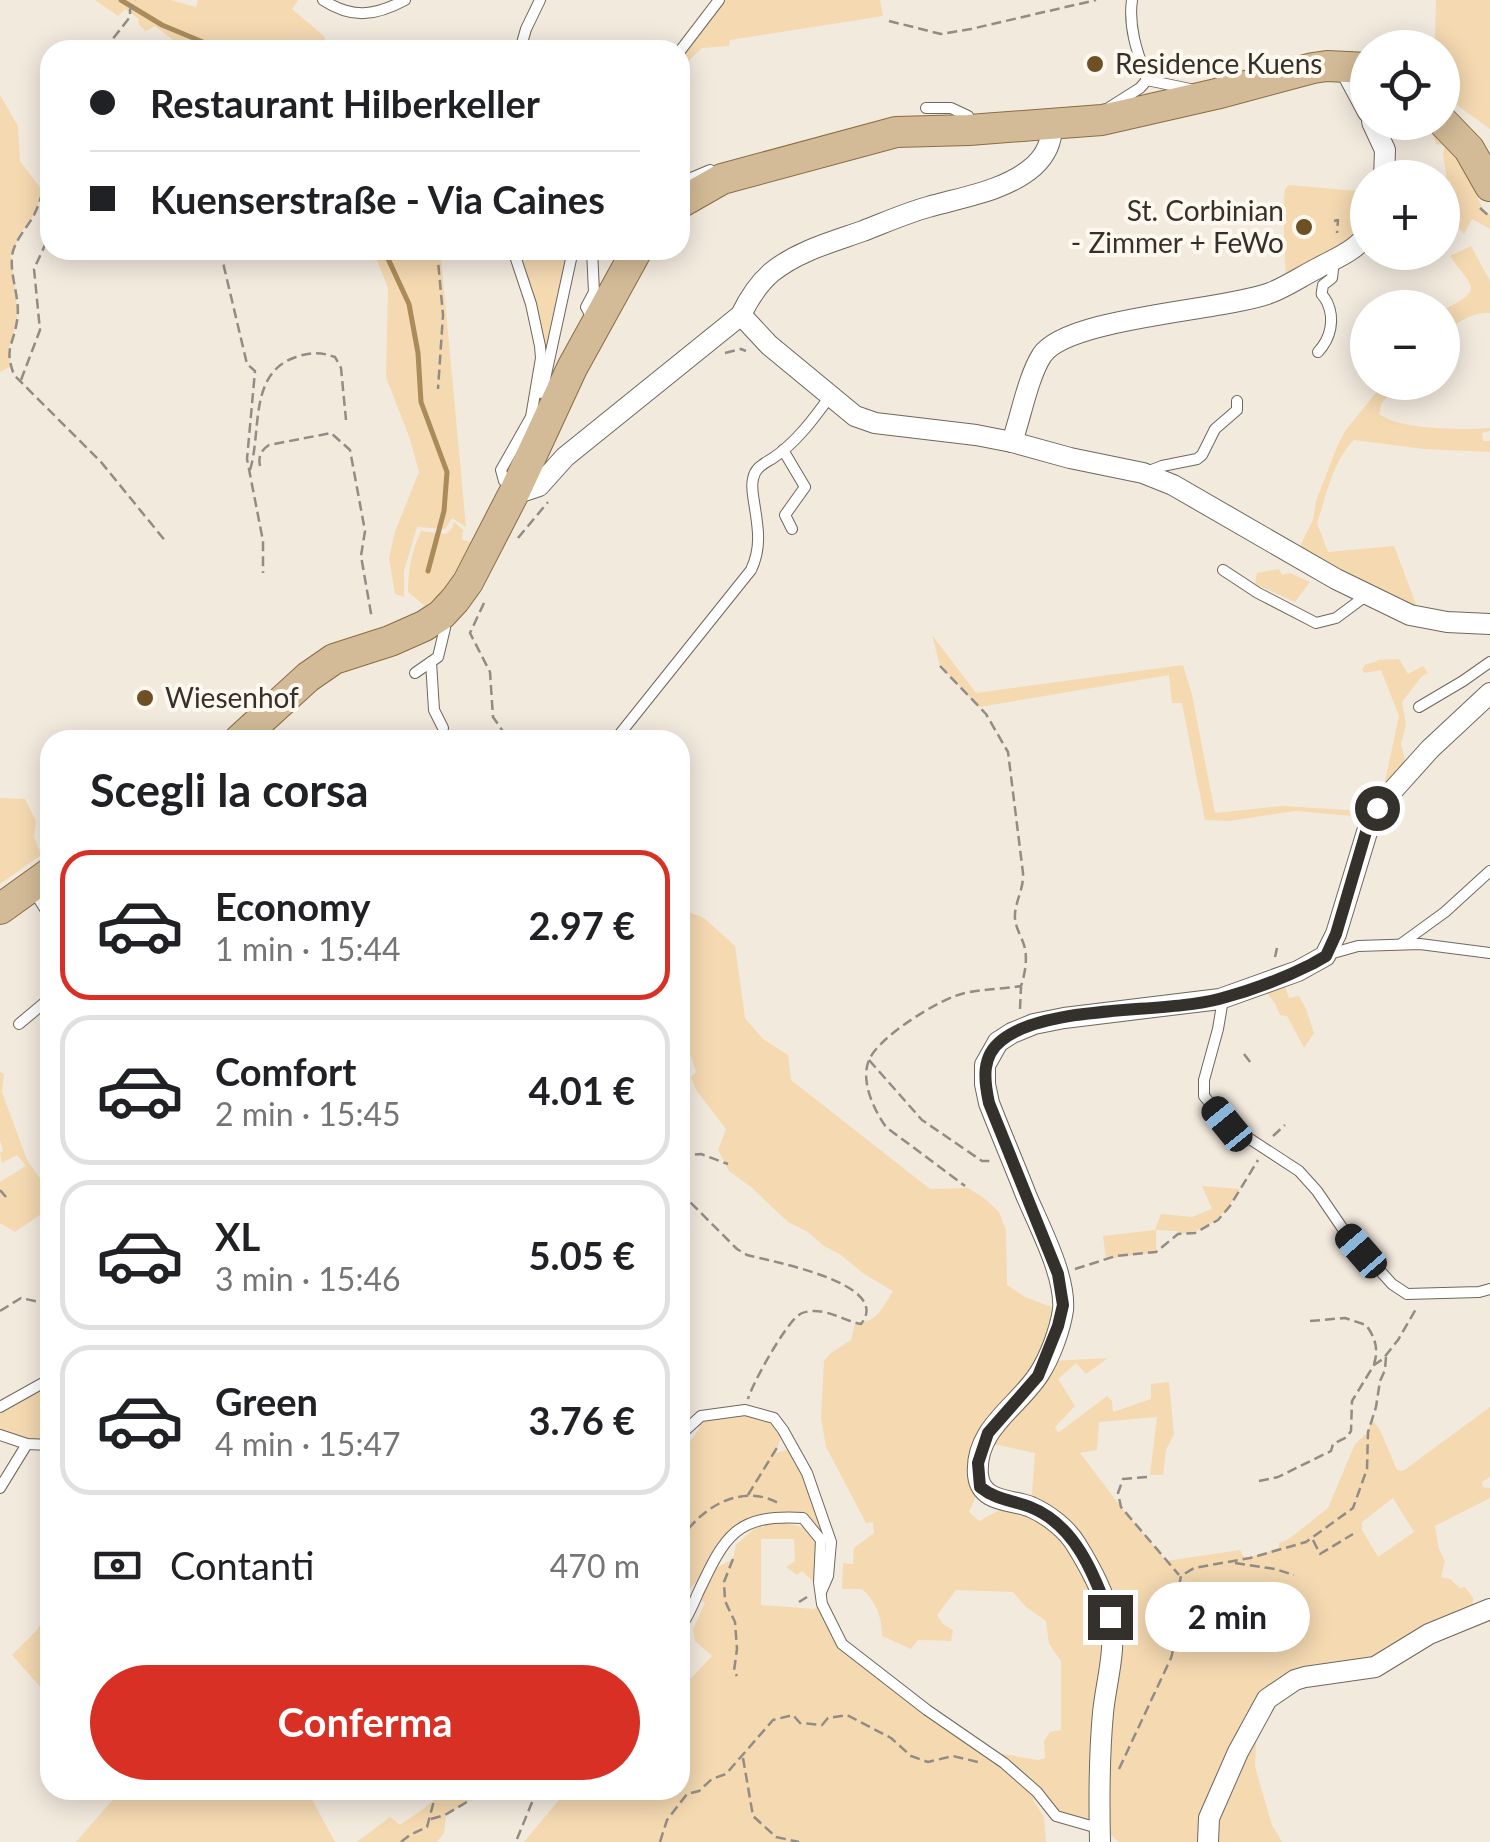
<!DOCTYPE html>
<html lang="it">
<meta charset="utf-8">
<style>
:root{--surface:#fff;--page:#f6f6f6;--text:#202124;--muted:#757577;--line:#e0e0e0;--accent:#d93025}
body{margin:0;font-family:Lato,sans-serif;background:var(--page);color:var(--text);height:100vh;display:flex;flex-direction:column;font-size:38px;white-space:nowrap}
*{box-sizing:border-box;margin:0}
p{font-size:32px;color:var(--muted)}
.icon{flex:none;width:55px;height:55px;fill:none;stroke:currentColor;stroke-width:2;stroke-linecap:round;stroke-linejoin:round}
.map{position:relative;flex:1;overflow:hidden}
.details{position:absolute;left:40px;top:730px;width:650px;height:1070px;display:flex;flex-direction:column;background:var(--surface);border-radius:30px;box-shadow:0 5px 25px #0003}
.details>*{flex:none}
.banner{position:absolute;left:40px;top:40px;width:650px;height:220px;border-radius:30px;box-shadow:0 5px 25px #0003;display:grid;align-content:center;height:220px;padding:0 50px;background:var(--surface)}
.tools{position:absolute;left:1350px;top:30px;display:grid;gap:20px}
.tools a{display:grid;place-items:center;width:110px;height:110px;border-radius:50%;background:var(--surface);box-shadow:0 5px 25px #0003;font-size:50px}
.end{position:absolute;width:45px;height:45px;margin:-22px;border:12px solid #34302c;background:#fff;box-shadow:0 0 0 5px #fff}
.from{border-radius:50%}
.bubble{position:absolute;height:70px;border-radius:35px;background:var(--surface);box-shadow:0 5px 25px #0003;font-size:32px;font-weight:700;line-height:70px;text-align:center}
.car{position:absolute;width:30px;height:60px;margin:-30px -15px;border-radius:12px;box-shadow:0 0 8px 2px #0007;background:linear-gradient(#222 24%,#8ab4d8 0 40%,#222 0 76%,#8ab4d8 0 86%,#222 0)}
.banner b{display:flex;align-items:center;gap:35px;height:95px;font-size:38px}
.banner b+b{border-top:2px solid var(--line)}
.banner i{width:25px;height:25px;background:var(--text)}
ul{padding:0;list-style:none}
li{display:flex;align-items:center;gap:30px;height:150px;margin:0 20px 15px;padding:0 30px;border:5px solid var(--line);border-radius:30px}
li div{flex:1}
li b{display:block;font-size:38px}
li em{font-style:normal;font-weight:700}
li.on{border-color:var(--accent)}
li>.icon{width:90px;height:90px;stroke-width:1.5}
h2{padding:0 50px;font-size:45px;line-height:120px}
.pay{display:flex;align-items:center;gap:25px;height:110px;padding:0 50px;font-size:38px}
.pay p{margin-inline-start:auto}
.action{display:flex;gap:20px;margin-top:auto;padding:20px 50px}
.action a{flex:1;height:115px;border-radius:60px;background:var(--accent);color:#fff;font-size:40px;font-weight:700;line-height:115px;text-align:center}
.map>svg:first-child{display:block}
</style>
<div class="map">
<svg width="1490" height="1842" viewBox="0 0 1490 1842">
<rect width="100%" height="100%" fill="#f3eade"/>
<g fill="#f4d9b1" fill-rule="evenodd">
<path d="M95,0H170L196,7L198,0H298L292,9L324,36L329,50H207L191,43L183,48L155,26L146,31L139,25L138,18L125,9L118,16Z"/>
<path d="M719,0H880L883,16L730,40L729,46L702,48L680,69V51Z"/>
<path d="M1436,0H1490V129L1443,95L1442,48L1428,47L1435,38Z"/>
<path d="M0,95L18,126L20,161L42,190L36,212L22,231L11,255L17,307V322L8,351L11,366L0,372Z"/>
<path d="M1435,126C1446,140 1463,156 1469,172C1476,188 1475,203 1490,215V229L1472,219L1464,234L1443,209V188L1449,191L1451,182L1447,180L1443,154L1445,146L1436,144L1432,132Z"/>
<path d="M1289,185L1368,192L1367,233L1286,284L1283,209L1285,189Z"/>
<path d="M1471,246L1490,281V313C1472,311 1458,324 1443,331V310C1485,289 1473,289 1450,256Z"/>
<path d="M373,250H436L441,257L466,527L452,518L445,529L417,527L404,571V597L395,594L389,558L395,532L419,472L410,439L386,377L388,288Z"/>
<path d="M513,250H573L545,379Z"/>
<path d="M1384,383H1402L1382,402L1379,414C1400,430 1464,430 1490,428V431L1482,433L1483,441H1490V452L1424,449L1354,440C1333,460 1326,497 1317,523L1328,552L1394,546L1416,604L1418,617L1299,548L1313,520L1316,501L1337,447L1345,431Z"/>
<path d="M454,522L463,530L462,540L471,542L445,590L425,606L408,592C408,571 412,550 421,531L446,534L452,528Z"/>
<path d="M1279,569L1282,575L1290,573L1310,582L1295,602L1255,584L1257,573Z"/>
<path d="M932,635L976,693L1183,665L1192,695L1215,813L1282,806L1363,811L1370,795L1385,781L1399,716L1381,670L1364,673L1362,669L1366,664L1376,662L1378,660L1399,659L1408,674L1423,666L1428,673L1422,676L1402,702L1406,725L1401,744L1408,772L1364,817L1295,811L1229,821L1205,820L1182,703H1172L1169,675L979,707L940,666Z"/>
<path d="M0,798L25,799L36,821L34,837L41,855L0,884Z"/>
<path d="M680,909L704,918L735,946L745,1018L763,1039L788,1055L791,1080L930,1189L968,1188L984,1198L999,1212L1006,1230L1007,1285L1025,1297L1062,1311L1051,1361L1108,1358L1086,1374L1076,1363L1058,1379L1075,1406L1055,1427L1058,1433L1107,1396L1112,1401L1113,1412L1151,1399V1384L1169,1382L1174,1434L1166,1450L1163,1475H1150L1157,1417L1099,1422L1097,1450L1080,1453L1121,1507L1166,1561L1240,1550L1245,1559L1279,1548V1543L1289,1539L1328,1508L1355,1444L1368,1432L1372,1419L1380,1430L1397,1470L1403,1471L1490,1407V1477L1482,1482L1483,1487L1490,1488V1498L1435,1526L1439,1549L1445,1561L1441,1577L1450,1579L1460,1588L1465,1587L1473,1598V1616L1390,1660L1316,1674L1257,1717L1255,1767L1272,1825L1282,1842H1118L1101,1824L1056,1816L1037,1793L1033,1800L1044,1817L1046,1842H524L567,1790H680V1690L712,1656L695,1641L693,1629L705,1603L701,1600L716,1568L733,1559L736,1545L764,1520L762,1528L771,1521C820,1527 821,1535 815,1583L802,1571L797,1575L786,1567L795,1561L794,1539H761V1605L814,1609L822,1604L843,1644L986,1751L1038,1760L1045,1758L1044,1741L1050,1732L1061,1730V1661L1049,1644L1046,1621L1026,1607L1013,1592L956,1590L937,1615L943,1624L953,1630L951,1641L918,1640L911,1649L882,1636C882,1617 876,1601 862,1589H842L843,1563L853,1564L854,1548L874,1533L873,1522L866,1523L826,1447L821,1418L824,1361L831,1353L851,1340L855,1323C876,1324 883,1307 893,1291L864,1274L841,1255L824,1246L808,1232L788,1222L751,1187L729,1171L718,1150L726,1129L696,1090L691,1077L696,1072L680,1023ZM984,1442L1035,1453L1031,1507L1013,1503L979,1521L969,1512L980,1487ZM1393,1498L1414,1532L1378,1557L1362,1530V1522Z"/>
<path d="M1284,984L1289,998L1299,996L1306,1009L1314,1033L1304,1048L1287,1016L1280,1015L1275,1003L1264,990Z"/>
<path d="M0,1072L4,1074L2,1092L27,1160L50,1193V1208L15,1232L0,1223V1182L26,1166L17,1155L2,1163L0,1153L3,1151L0,1140Z"/>
<path d="M1202,1186L1240,1189C1224,1215 1210,1232 1178,1234V1231L1156,1230V1252L1106,1259L1103,1236L1155,1230L1161,1214L1192,1217L1212,1209Z"/>
<path d="M50,1379V1445L0,1435V1407Z"/>
<path d="M745,1410L774,1418L783,1430L776,1453L793,1448L830,1551L805,1513L782,1514L733,1531L709,1557L700,1577L680,1600V1456L699,1429L701,1416Z"/>
<path d="M50,1608V1698L12,1655L37,1630Z"/>
<path d="M121,1790H307L335,1842H76Z"/>
<path d="M443,1790H487L446,1815L444,1833L437,1842H357L390,1817L400,1825L426,1807Z"/>
</g>
<g fill="none" stroke-linecap="round" stroke-linejoin="round">
<g stroke="#ab8b5a" stroke-width="5">
<path d="M121,0L162,25L222,50"/>
<path d="M384,250L409,304L418,353L421,402L447,472L444,511L428,571"/>
</g>
<g stroke="#6f675c" stroke-width="12">
<g id="service">
<path d="M323,0C352,19 375,16 405,0"/>
<path d="M520,50L526,29L540,0"/>
<path d="M680,51L719,0"/>
<path d="M1147,80L1190,89"/>
<path d="M1110,107L1140,88L1147,80C1138,54 1128,28 1132,0"/>
<path d="M926,108H951L968,116V124"/>
<path d="M691,178L710,170"/>
<path d="M592,250L594,292L586,307L593,320"/>
<path d="M1318,352C1331,338 1335,319 1327,302C1320,289 1321,300 1323,285L1332,278L1334,261"/>
<path d="M540,393L545,379L573,250"/>
<path d="M783,450L805,487L785,515L792,529"/>
<path d="M1149,471L1162,466L1197,459L1202,455L1215,429L1237,410V401"/>
<path d="M510,486L504,481L501,470L531,417L541,358L540,346L531,304L513,250"/>
<path d="M1223,570L1258,593L1316,623L1336,618L1367,595"/>
<path d="M431,662L434,710L443,728"/>
<path d="M415,673L438,657L445,628L443,620"/>
<path d="M1419,707L1463,681L1490,662"/>
<path d="M615,740L751,570C762,547 758,527 754,502C753,495 751,487 753,479C755,467 764,464 773,458C796,443 815,417 831,395"/>
<path d="M32,888L50,917"/>
<path d="M1401,944L1445,912L1490,871"/>
<path d="M1326,955L1358,946L1420,944L1490,953"/>
<path d="M1223,999L1218,1029L1204,1080V1096L1227,1124L1299,1171L1317,1191L1345,1232L1392,1284L1407,1294L1479,1292L1490,1289"/>
<path d="M19,1024L50,998"/>
<path d="M0,1407L50,1379"/>
<path d="M0,1435L27,1444L50,1445"/>
<path d="M680,1435L701,1416L745,1410L774,1418L783,1430L807,1473L831,1542L828,1576L821,1592"/>
<path d="M0,1488L27,1444"/>
<path d="M680,1628C688,1617 693,1605 698,1593C725,1536 735,1514 803,1518L821,1540L819,1582L822,1604L842,1644L927,1710L1004,1763L1037,1792L1056,1816L1098,1828"/>
</g>
</g>
<g stroke="#6f675c" stroke-width="22">
<g id="minor">
<path d="M1344,67L1368,112"/>
<path d="M1372,122L1385,150L1384,178"/>
<path d="M741,315L769,345L855,416L875,423L976,435L1012,442L1070,458L1143,473L1173,485L1336,579L1410,615L1447,622L1490,624"/>
<path d="M1012,442C1021,416 1028,377 1042,355C1068,317 1222,311 1270,293C1286,287 1302,276 1318,268C1336,258 1356,251 1368,233"/>
<path d="M516,489L524,491L539,486L565,457L741,315C749,298 758,284 772,272C798,251 832,242 863,231C884,223 906,213 928,207C962,197 1006,191 1034,166C1046,155 1052,141 1052,125"/>
<path d="M1100,1842C1099,1799 1099,1756 1103,1713C1106,1681 1118,1646 1109,1615C1103,1591 1090,1567 1077,1546C1068,1530 1049,1515 1031,1507C1011,1499 981,1503 978,1475C974,1429 1018,1407 1039,1374C1050,1357 1060,1330 1063,1310C1066,1276 1039,1226 1026,1195C1014,1164 1001,1134 989,1103L985,1084V1065L998,1042L1012,1033L1034,1024L1064,1018L1220,999L1298,971L1325,956L1336,934L1367,832L1377,808L1430,749L1490,693"/>
<path d="M1208,1842L1209,1818L1238,1752L1267,1699L1295,1680L1305,1677L1375,1667L1429,1634L1490,1609"/>
</g>
</g>
<g stroke="#886d44" stroke-width="32">
<g id="primary">
<path d="M1442,121L1469,149L1490,186"/>
<path d="M680,203L722,179L896,132L969,130L1102,120L1216,94L1313,68L1327,66L1368,68"/>
<path d="M239,740L308,677L334,659L390,641L424,626L441,615L455,600L468,582L516,489L572,368L637,250"/>
<path d="M0,909L50,873"/>
</g>
</g>
<g stroke="#928c84" stroke-width="2.5" stroke-dasharray="10 5" stroke-linecap="butt">
<path d="M889,21L941,34L971,29L1096,0"/>
<path d="M104,50L130,17V10L135,0"/>
<path d="M50,139C43,150 45,158 50,170"/>
<path d="M50,179C40,193 41,202 34,215C27,228 13,242 12,257C10,278 21,300 17,321C13,347 4,347 14,375L101,462L167,543"/>
<path d="M1480,208L1490,217"/>
<path d="M1334,221L1338,220L1337,233"/>
<path d="M220,250L247,364L255,371L247,459L263,541V573"/>
<path d="M437,250L443,315L438,389"/>
<path d="M725,353L741,349L746,351"/>
<path d="M21,380L40,330L34,269L50,234"/>
<path d="M260,466C258,457 261,450 269,445L331,433L350,450L365,531L361,556L372,619"/>
<path d="M250,470C262,431 248,373 296,357C310,352 321,352 335,357L341,368L346,420"/>
<path d="M518,538L548,502"/>
<path d="M484,603L470,633L490,672L493,717L509,740"/>
<path d="M940,666L986,714L1008,752L1023,873C1024,888 1016,900 1015,914C1014,926 1021,935 1024,945C1028,958 1025,974 1021,986C1003,989 983,989 965,993C941,998 879,1036 869,1060C860,1081 874,1110 886,1127L965,1186"/>
<path d="M1275,957L1277,948"/>
<path d="M1020,1009L1021,987"/>
<path d="M1244,1054L1251,1063"/>
<path d="M869,1060L922,1120L982,1161H991"/>
<path d="M1273,1136L1285,1125"/>
<path d="M680,1156L701,1154L728,1164"/>
<path d="M0,1190L6,1197"/>
<path d="M680,1192L737,1249L747,1255C769,1261 894,1283 861,1324C845,1321 831,1311 814,1311C810,1311 802,1312 799,1315C786,1323 752,1384 748,1399"/>
<path d="M1075,1269L1116,1256L1156,1252L1178,1234L1195,1233L1218,1220L1230,1206L1258,1160"/>
<path d="M0,1311L21,1298L48,1304L50,1301"/>
<path d="M1310,1321L1345,1318L1366,1325C1375,1337 1379,1349 1374,1364"/>
<path d="M680,1456L686,1449"/>
<path d="M1147,1477L1123,1479L1118,1493L1121,1507L1179,1575"/>
<path d="M1259,1481L1278,1477L1331,1451L1333,1444L1347,1437L1351,1431L1352,1401L1374,1365L1383,1359L1398,1340L1416,1309"/>
<path d="M748,1495L778,1446"/>
<path d="M1313,1540L1320,1554L1353,1534"/>
<path d="M680,1541C700,1507 743,1482 780,1504"/>
<path d="M733,1559L724,1582L725,1601L735,1622L737,1649L734,1671L737,1676"/>
<path d="M1235,1563L1275,1569L1294,1575"/>
<path d="M799,1602L807,1597"/>
<path d="M743,1758L753,1816L776,1837L799,1842"/>
<path d="M1119,1769L1171,1658C1179,1631 1175,1604 1181,1576L1194,1568L1250,1558L1306,1542L1353,1508L1367,1469L1368,1432L1376,1407L1380,1381L1385,1370L1386,1356"/>
<path d="M431,1819L445,1815L487,1790"/>
<path d="M517,1839L537,1790"/>
<path d="M401,1842L410,1835L427,1827L435,1797L443,1790"/>
<path d="M660,1842L667,1820L687,1794L699,1791L712,1779L726,1774L773,1720L793,1715L800,1723L822,1725L828,1718L847,1715L891,1738L911,1756L928,1762L953,1756L978,1762"/>
</g>
<use href="#service" stroke="#fff" stroke-width="10"/>
<use href="#minor" stroke="#fff" stroke-width="20"/>
<use href="#primary" stroke="#d3bb97" stroke-width="30"/>
</g>
<g fill="none" stroke-linecap="round" stroke-linejoin="round">
<path stroke="#34302c" stroke-width="12" d="M1110,1617C1094,1575 1076,1525 1030,1507C1012,1500 996,1500 980,1487L978,1463L988,1433L1038,1376L1058,1326L1063,1305L1058,1274L989,1103C984,1080 981,1056 1002,1040C1047,1004 1161,1014 1219,999C1250,991 1284,978 1312,964L1326,956L1336,934L1366,832L1377,808"/>
</g>
<g fill="#6d5124" stroke="#fff8ee" stroke-width="4">
<circle cx="1095" cy="64" r="10"/>
<circle cx="1304" cy="227" r="10"/>
<circle cx="145" cy="698" r="10"/>
</g>
<g text-anchor="middle" stroke-width="8" stroke-linejoin="round" paint-order="stroke">
<g font-size="28" fill="#34302c" stroke="#fff8ee" text-anchor="start">
<text x="1115" y="74">Residence Kuens</text>
<text x="1284" y="221" text-anchor="end">St. Corbinian<tspan x="1284" dy="32">- Zimmer + FeWo</tspan></text>
<text x="165" y="708">Wiesenhof</text>
</g>
</g>
</svg>
<div class="tools">
<a><svg class="icon" aria-label="locate" viewBox="0 0 24 24"><circle cx="12" cy="12" r="6"/><path d="M12 2v4M12 18v4M2 12h4M18 12h4"/></svg></a>
<a>+</a>
<a>−</a>
</div>
<i class="end from" style="left:1377px;top:808px"></i>
<i class="end" style="left:1110px;top:1617px"></i>
<div class="bubble" style="left:1145px;top:1582px;width:165px">2 min</div>
<i class="car" style="left:1227px;top:1124px;rotate:321deg"></i>
<i class="car" style="left:1361px;top:1251px;rotate:319deg"></i>
<div class="banner">
<b><i class="from"></i>Restaurant Hilberkeller</b>
<b><i></i>Kuenserstraße - Via Caines</b>
</div>
<section class="details">
<h2>Scegli la corsa</h2>
<ul>
<li class="on"><svg class="icon" aria-label="car" viewBox="0 0 24 24"><path d="M5 17H2v-5l4-1 3-4h7l3 4 3 1v5h-3M9 17h6M6 11h13"/><circle cx="7" cy="17" r="2"/><circle cx="17" cy="17" r="2"/></svg><div><b>Economy</b><p>1 min · 15:44</p></div><em>2.97 €</em></li>
<li><svg class="icon" aria-label="car" viewBox="0 0 24 24"><path d="M5 17H2v-5l4-1 3-4h7l3 4 3 1v5h-3M9 17h6M6 11h13"/><circle cx="7" cy="17" r="2"/><circle cx="17" cy="17" r="2"/></svg><div><b>Comfort</b><p>2 min · 15:45</p></div><em>4.01 €</em></li>
<li><svg class="icon" aria-label="car" viewBox="0 0 24 24"><path d="M5 17H2v-5l4-1 3-4h7l3 4 3 1v5h-3M9 17h6M6 11h13"/><circle cx="7" cy="17" r="2"/><circle cx="17" cy="17" r="2"/></svg><div><b>XL</b><p>3 min · 15:46</p></div><em>5.05 €</em></li>
<li><svg class="icon" aria-label="car" viewBox="0 0 24 24"><path d="M5 17H2v-5l4-1 3-4h7l3 4 3 1v5h-3M9 17h6M6 11h13"/><circle cx="7" cy="17" r="2"/><circle cx="17" cy="17" r="2"/></svg><div><b>Green</b><p>4 min · 15:47</p></div><em>3.76 €</em></li>
</ul>
<div class="pay"><svg class="icon" aria-label="cash" viewBox="0 0 24 24"><path d="M3 7h18v10H3z"/><circle cx="12" cy="12" r="2"/></svg>Contanti<p>470 m</p></div>
<div class="action"><a>Conferma</a></div>
</section>
</div>
